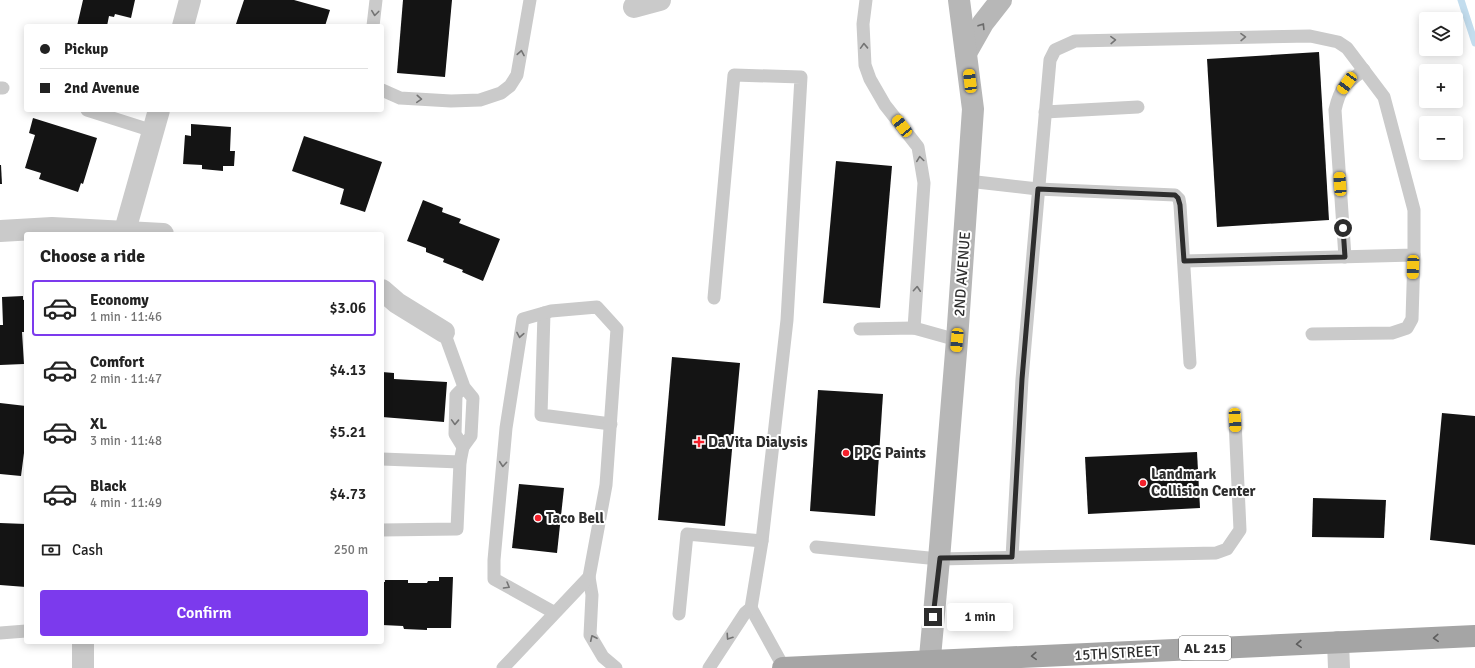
<!DOCTYPE html>
<meta charset="utf-8">
<style>
:root{--surface:#fff;--page:#f2f2f2;--text:#222;--muted:#767676;--line:#e0e0e0;--accent:#7c3aed}
body{margin:0;font-family:Signika,sans-serif;background:var(--page);color:var(--text);height:100vh;display:flex;flex-direction:column;font-size:15px;white-space:nowrap}
*{box-sizing:border-box;margin:0}
p{font-size:13px;color:var(--muted)}
.icon{flex:none;width:22px;height:22px;fill:none;stroke:currentColor;stroke-width:2;stroke-linecap:round;stroke-linejoin:round}
.map{position:relative;flex:1;overflow:hidden}
.sheet{position:absolute;left:24px;top:232px;width:360px;height:412px;display:flex;flex-direction:column;background:var(--surface);border-radius:4px;box-shadow:0 2px 10px #0003}
.sheet>*{flex:none}
.hud{position:absolute;left:24px;top:24px;width:360px;height:88px;border-radius:4px;box-shadow:0 2px 10px #0003;display:grid;align-content:center;height:88px;padding:0 16px;background:var(--surface)}
.buttons{position:absolute;left:1419px;top:12px;display:grid;gap:8px}
.buttons a{display:grid;place-items:center;width:44px;height:44px;border-radius:4px;background:var(--surface);box-shadow:0 2px 10px #0003;font-size:20px}
.end{position:absolute;width:18px;height:18px;margin:-9px;border:5px solid #2d2d2d;background:#fff;box-shadow:0 0 0 2px #fff}
.from{border-radius:50%}
.bubble{position:absolute;height:28px;border-radius:4px;background:var(--surface);box-shadow:0 2px 10px #0003;font-size:13px;font-weight:600;line-height:28px;text-align:center}
.car{position:absolute;width:12px;height:24px;margin:-12px -6px;border-radius:5px;box-shadow:0 0 3px 1px #0007;background:linear-gradient(#f5c518 24%,#345 0 40%,#f5c518 0 76%,#345 0 86%,#f5c518 0)}
.hud b{display:flex;align-items:center;gap:14px;height:38px;font-size:15px}
.hud b+b{border-top:1px solid var(--line)}
.hud i{width:10px;height:10px;background:var(--text)}
ul{padding:0;list-style:none}
li{display:flex;align-items:center;gap:12px;height:56px;margin:0 8px 6px;padding:0 8px;border:2px solid transparent;border-radius:4px}
li div{flex:1}
li b{display:block;font-size:15px}
li em{font-style:normal;font-weight:600}
li.selected{border-color:var(--accent)}
li>.icon{width:36px;height:36px;stroke-width:1.5}
h2{padding:0 16px;font-size:18px;line-height:48px}
.pay{display:flex;align-items:center;gap:10px;height:44px;padding:0 16px;font-size:15px}
.pay p{margin-inline-start:auto}
.action{display:flex;gap:8px;margin-top:auto;padding:8px 16px}
.action a{flex:1;height:46px;border-radius:4px;background:var(--accent);color:#fff;font-size:16px;font-weight:600;line-height:46px;text-align:center}
.map>svg:first-child{display:block}
</style>
<div class="map">
<svg width="1475" height="668" viewBox="0 0 1475 668">
<rect width="100%" height="100%" fill="#fff"/>
<g fill="none" stroke-linecap="round" stroke-linejoin="round">
<path stroke="#c3ddee" stroke-width="7" d="M1461,0L1475,43"/>
</g>
<g fill="#141414">
<path d="M83,0H135L131,18L115,14L114,17L109,16L107,26H77Z"/>
<path d="M244,0H294L330,10L325,26H243L236,24Z"/>
<path d="M403,0H452L445,77L397,73Z"/>
<path d="M1319,52L1329,220L1217,227L1207,59Z"/>
<path d="M33,118L97,138L83,184L81,183L78,192L39,179L41,173L25,168L35,135L29,133Z"/>
<path d="M191,124L231,127L230,151H235L234,166H223V171L202,169V165L183,164L185,135L191,136Z"/>
<path d="M304,136L382,162L365,212L340,204L344,189L292,171Z"/>
<path d="M836,161L892,166L880,308L823,303Z"/>
<path d="M0,165H1L2,184H0Z"/>
<path d="M423,200L443,208L442,212L461,219L459,223L500,239L483,281L462,272L463,270L443,262L444,259L426,252V248L407,241Z"/>
<path d="M23,296V300L26,299V332H22L24,364L0,365V325H3L2,297Z"/>
<path d="M672,357L740,363L725,526L658,520Z"/>
<path d="M382,372L394,373V379L447,382L444,422L382,417Z"/>
<path d="M818,390L883,394L875,516L810,511Z"/>
<path d="M0,403L26,406V454L24,453L21,476L0,474Z"/>
<path d="M1442,413L1475,416V545L1430,540Z"/>
<path d="M1197,452L1200,508L1088,514L1085,457Z"/>
<path d="M519,484L564,488L557,553L512,548Z"/>
<path d="M1313,498L1386,500L1384,538L1312,537Z"/>
<path d="M0,523L26,524V587L0,585Z"/>
<path d="M439,577H453L451,628H427V630L404,629L403,626L382,625V582H385V580H408V583H427L428,581H439Z"/>
</g>
<g fill="none" stroke-linecap="round" stroke-linejoin="round">
<g stroke="#cacaca" stroke-width="13">
<path d="M866,0L863,24L865,65L870,79L885,105L918,147L924,183L914,328"/>
<path d="M373,26L376,0"/>
<path d="M0,88H3"/>
<path d="M382,90L400,98L451,101L480,100L501,93L510,86L517,75L530,0"/>
<path d="M87,110L153,131"/>
<path d="M1045,112L1138,107"/>
<path d="M968,181L1038,189L1175,195L1179,199L1180,205L1190,363"/>
<path d="M1345,257L1335,110C1340,87 1346,83 1364,70"/>
<path d="M544,313L541,415L611,424"/>
<path d="M860,329L914,328L957,340"/>
<path d="M444,332L464,387L473,398L471,436L463,447L455,434L456,395L464,387"/>
<path d="M1312,334L1392,333L1407,328L1412,319L1414,255"/>
<path d="M382,459L460,462"/>
<path d="M382,530L457,529L460,462L463,447"/>
<path d="M816,547L939,559L1216,553L1227,549L1240,530L1235,420"/>
<path d="M1012,557L1022,379L1050,60L1055,50L1075,41L1310,36L1338,42L1347,48L1384,97L1414,210V255L1184,261"/>
<path d="M589,577L592,595L590,635L603,657L616,668"/>
<path d="M751,608L784,668"/>
<path d="M679,614L687,534L762,541"/>
<path d="M0,633L26,631"/>
<path d="M503,668L589,577L606,485L617,329L597,307L551,311L523,319L506,428L494,560V579L555,613"/>
<path d="M709,668L745,613L751,608L762,541L787,320L801,77L734,75L714,298"/>
</g>
<g stroke="#cacaca" stroke-width="22">
<path d="M634,7L660,0"/>
<path d="M183,26L190,0"/>
<path d="M0,231L52,228L163,234"/>
<path d="M124,234L159,110"/>
<path d="M382,290L397,303L444,332"/>
<path d="M1338,642L1339,668"/>
<path d="M83,668V642"/>
</g>
<g stroke="#b7b7b7" stroke-width="22">
<path d="M966,53L983,23L1001,0"/>
<path d="M929,668L939,559L957,340L973,109L959,0"/>
</g>
<path stroke="#a5a5a5" stroke-width="22" d="M783,668L1475,636"/>
</g>
<defs><path id="oneway-chevron" d="M-2-3.5L2.5 0L-2 3.5" fill="none" stroke-width="1.6" stroke-linecap="round" stroke-linejoin="round"/></defs>
<g stroke="#747474">
<use href="#oneway-chevron" transform="translate(375 13) rotate(97)"/>
<use href="#oneway-chevron" transform="translate(1243 37) rotate(-1)"/>
<use href="#oneway-chevron" transform="translate(1113 40) rotate(-2)"/>
<use href="#oneway-chevron" transform="translate(864 46) rotate(-92)"/>
<use href="#oneway-chevron" transform="translate(521 53) rotate(-80)"/>
<use href="#oneway-chevron" transform="translate(419 99) rotate(4)"/>
<use href="#oneway-chevron" transform="translate(920 159) rotate(-98)"/>
<use href="#oneway-chevron" transform="translate(917 289) rotate(-86)"/>
<use href="#oneway-chevron" transform="translate(520 335) rotate(100)"/>
<use href="#oneway-chevron" transform="translate(455 422) rotate(92)"/>
<use href="#oneway-chevron" transform="translate(503 464) rotate(95)"/>
<use href="#oneway-chevron" transform="translate(507 586) rotate(30)"/>
<use href="#oneway-chevron" transform="translate(729 637) rotate(124)"/>
<use href="#oneway-chevron" transform="translate(593 638) rotate(-115)"/>
</g>
<use stroke="#6b6b6b" href="#oneway-chevron" transform="translate(982 26) rotate(-58)"/>
<g stroke="#5d5d5d">
<use href="#oneway-chevron" transform="translate(1436 638) rotate(177)"/>
<use href="#oneway-chevron" transform="translate(1299 644) rotate(177)"/>
<use href="#oneway-chevron" transform="translate(1034 656) rotate(177)"/>
</g>
<g fill="none" stroke-linecap="round" stroke-linejoin="round">
<path stroke="#2d2d2d" stroke-width="5" d="M933,617L940,558L1012,557L1022,379L1038,189L1175,195L1178,198L1180,205L1184,261L1345,257L1343,228"/>
</g>
<g fill="#f4202b" stroke="#fff" stroke-width="1.5">
<path d="M697 436h4v4h4v4h-4v4h-4v-4h-4v-4h4z"/>
<circle cx="846" cy="453" r="4"/>
<circle cx="1143" cy="483" r="4"/>
<circle cx="538" cy="518" r="4"/>
</g>
<g text-anchor="middle" stroke-width="4" stroke-linejoin="round" paint-order="stroke">
<rect fill="#fff" stroke="#6c6c6c" stroke-width="1" x="1179" y="636" width="52" height="24" rx="3"/>
<g font-size="14" font-weight="bold" fill="#2d2d2d">
<text x="1205" y="653">AL 215</text>
</g>
<g font-size="15" fill="#2d2d2d" stroke="#fff">
<text transform="translate(962 274) rotate(-86)" y="5">2ND AVENUE</text>
<text transform="translate(1117 653) rotate(-3)" y="5">15TH STREET</text>
</g>
<g font-size="15" font-weight="bold" fill="#2d2d2d" stroke="#fff" text-anchor="start">
<text x="708" y="447">DaVita Dialysis</text>
<text x="854" y="458">PPG Paints</text>
<text x="1151" y="479">Landmark<tspan x="1151" dy="17">Collision Center</tspan></text>
<text x="546" y="523">Taco Bell</text>
</g>
</g>
</svg>
<div class="buttons">
<a><svg class="icon" aria-label="layers" viewBox="0 0 24 24"><path d="M12 4l9 5-9 5-9-5zM3 14l9 5 9-5"/></svg></a>
<a>+</a>
<a>−</a>
</div>
<i class="end from" style="left:1343px;top:228px"></i>
<i class="end" style="left:933px;top:617px"></i>
<div class="bubble" style="left:947px;top:603px;width:66px">1 min</div>
<i class="car" style="left:970px;top:81px;rotate:353deg"></i>
<i class="car" style="left:1347px;top:83px;rotate:216deg"></i>
<i class="car" style="left:902px;top:126px;rotate:322deg"></i>
<i class="car" style="left:1340px;top:184px;rotate:356deg"></i>
<i class="car" style="left:1413px;top:267px;rotate:182deg"></i>
<i class="car" style="left:957px;top:340px;rotate:185deg"></i>
<i class="car" style="left:1235px;top:420px;rotate:177deg"></i>
<div class="hud">
<b><i class="from"></i>Pickup</b>
<b><i></i>2nd Avenue</b>
</div>
<section class="sheet">
<h2>Choose a ride</h2>
<ul>
<li class="selected"><svg class="icon" aria-label="car" viewBox="0 0 24 24"><path d="M5 17H2v-5l4-1 3-4h7l3 4 3 1v5h-3M9 17h6M6 11h13"/><circle cx="7" cy="17" r="2"/><circle cx="17" cy="17" r="2"/></svg><div><b>Economy</b><p>1 min · 11:46</p></div><em>$3.06</em></li>
<li><svg class="icon" aria-label="car" viewBox="0 0 24 24"><path d="M5 17H2v-5l4-1 3-4h7l3 4 3 1v5h-3M9 17h6M6 11h13"/><circle cx="7" cy="17" r="2"/><circle cx="17" cy="17" r="2"/></svg><div><b>Comfort</b><p>2 min · 11:47</p></div><em>$4.13</em></li>
<li><svg class="icon" aria-label="car" viewBox="0 0 24 24"><path d="M5 17H2v-5l4-1 3-4h7l3 4 3 1v5h-3M9 17h6M6 11h13"/><circle cx="7" cy="17" r="2"/><circle cx="17" cy="17" r="2"/></svg><div><b>XL</b><p>3 min · 11:48</p></div><em>$5.21</em></li>
<li><svg class="icon" aria-label="car" viewBox="0 0 24 24"><path d="M5 17H2v-5l4-1 3-4h7l3 4 3 1v5h-3M9 17h6M6 11h13"/><circle cx="7" cy="17" r="2"/><circle cx="17" cy="17" r="2"/></svg><div><b>Black</b><p>4 min · 11:49</p></div><em>$4.73</em></li>
</ul>
<div class="pay"><svg class="icon" aria-label="cash" viewBox="0 0 24 24"><path d="M3 7h18v10H3z"/><circle cx="12" cy="12" r="2"/></svg>Cash<p>250 m</p></div>
<div class="action"><a>Confirm</a></div>
</section>
</div>
